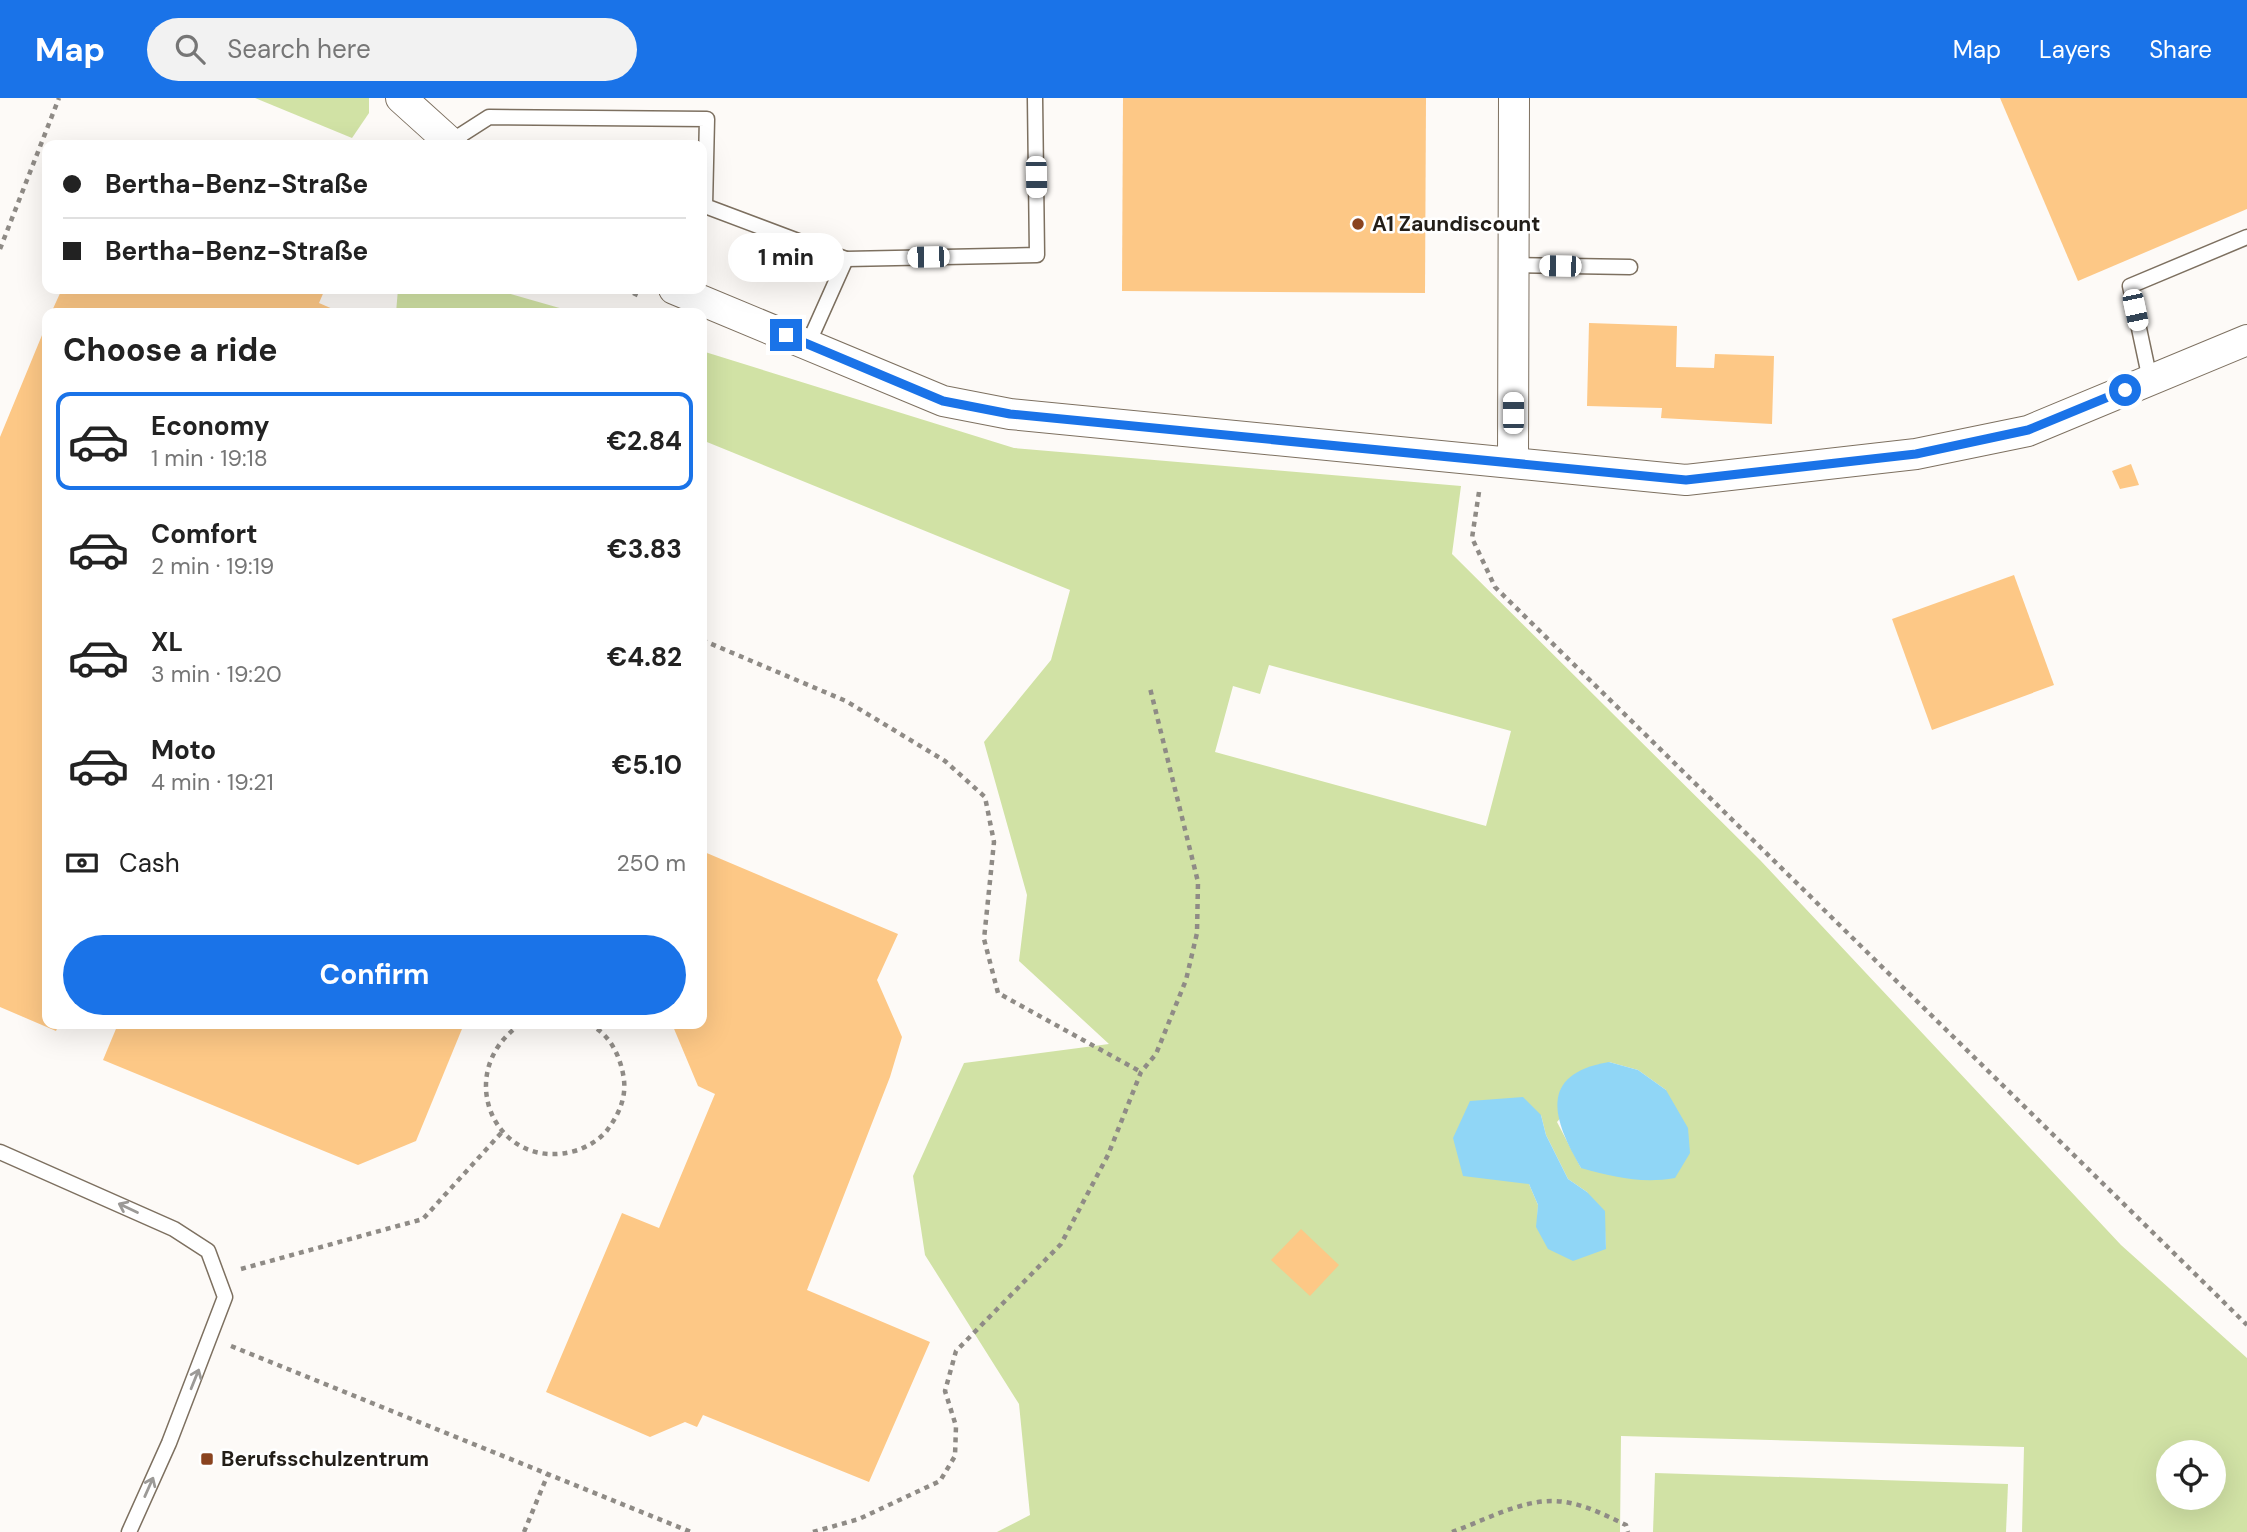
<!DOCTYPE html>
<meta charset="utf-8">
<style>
:root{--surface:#fff;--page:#f2f2f2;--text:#222;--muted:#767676;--line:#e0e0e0;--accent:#1a73e8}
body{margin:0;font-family:"DM Sans",sans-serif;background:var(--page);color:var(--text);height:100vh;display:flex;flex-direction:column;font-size:26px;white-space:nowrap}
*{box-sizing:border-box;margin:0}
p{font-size:23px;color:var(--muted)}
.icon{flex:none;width:38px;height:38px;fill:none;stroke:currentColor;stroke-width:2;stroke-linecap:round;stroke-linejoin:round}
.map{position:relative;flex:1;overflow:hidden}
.drawer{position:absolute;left:42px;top:210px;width:665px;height:721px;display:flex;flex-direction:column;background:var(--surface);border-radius:14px;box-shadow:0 7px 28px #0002}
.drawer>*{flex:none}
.guide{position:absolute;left:42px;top:42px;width:665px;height:154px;border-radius:14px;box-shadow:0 7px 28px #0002;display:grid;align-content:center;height:154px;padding:0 21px;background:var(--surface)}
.tools{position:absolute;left:2156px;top:1342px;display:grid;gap:14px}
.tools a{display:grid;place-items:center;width:70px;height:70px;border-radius:50%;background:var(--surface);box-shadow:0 7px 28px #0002;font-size:35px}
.end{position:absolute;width:32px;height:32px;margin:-16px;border:9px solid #1a73e8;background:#fff;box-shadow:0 0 0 4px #fff}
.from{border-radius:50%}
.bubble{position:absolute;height:49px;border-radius:24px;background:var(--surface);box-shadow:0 7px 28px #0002;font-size:23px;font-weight:700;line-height:49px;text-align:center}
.car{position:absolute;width:21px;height:42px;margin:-21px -10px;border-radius:9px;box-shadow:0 0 5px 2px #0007;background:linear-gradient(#fff 24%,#345 0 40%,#fff 0 76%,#345 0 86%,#fff 0)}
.guide b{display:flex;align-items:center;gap:24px;height:66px;font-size:26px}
.guide b+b{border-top:2px solid var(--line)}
.guide i{width:18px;height:18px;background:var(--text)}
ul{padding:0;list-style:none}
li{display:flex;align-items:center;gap:21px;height:98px;margin:0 14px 10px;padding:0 7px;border:4px solid transparent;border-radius:14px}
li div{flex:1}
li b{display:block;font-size:26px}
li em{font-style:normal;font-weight:700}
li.current{border-color:var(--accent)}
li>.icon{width:63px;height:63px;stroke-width:1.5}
h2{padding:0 21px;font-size:32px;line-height:84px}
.pay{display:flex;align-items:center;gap:18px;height:77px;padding:0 21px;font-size:26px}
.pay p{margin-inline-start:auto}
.button{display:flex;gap:14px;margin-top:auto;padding:14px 21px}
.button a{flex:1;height:80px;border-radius:42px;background:var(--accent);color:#fff;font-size:28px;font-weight:700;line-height:80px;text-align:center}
header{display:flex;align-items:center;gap:42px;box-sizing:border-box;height:98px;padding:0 35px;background:var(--accent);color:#fff}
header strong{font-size:33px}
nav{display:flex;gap:38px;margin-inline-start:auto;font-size:24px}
.search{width:490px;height:63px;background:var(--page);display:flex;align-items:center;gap:18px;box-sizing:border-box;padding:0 24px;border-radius:38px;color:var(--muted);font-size:26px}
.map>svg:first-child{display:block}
</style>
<header>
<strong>Map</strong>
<div class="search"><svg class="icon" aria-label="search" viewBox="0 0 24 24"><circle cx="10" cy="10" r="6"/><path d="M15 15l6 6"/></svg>Search here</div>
<nav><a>Map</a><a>Layers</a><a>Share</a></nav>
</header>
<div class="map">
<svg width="2247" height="1434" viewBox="0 0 2247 1434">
<rect width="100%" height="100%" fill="#fdfaf7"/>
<g fill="#d1e2a5" fill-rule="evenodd">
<path d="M255,0H369V15L352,40Z"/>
<path d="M398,191H493L577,215H396Z"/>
<path d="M702,253L1014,350L1461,388L1452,456L1760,762L2121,1147L2247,1260V1434H2022L2024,1349L1621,1338L1620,1434H997L1030,1417L1019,1306L925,1157L913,1078L964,965L1109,946L1019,863L1027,797L984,644L1051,562L1070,492L702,342ZM1269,567L1511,633L1486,728L1215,654L1233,588L1260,596ZM1609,964L1638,972L1666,992L1581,1070L1557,1024ZM1541,1017L1546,1037L1568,1081L1587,1094L1605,1132L1606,1151L1537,1129L1538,1107L1529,1086ZM2168,1354H2214V1400H2168Z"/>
<path d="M1655,1375L2008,1386L2006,1434H1653Z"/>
</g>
<g fill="#90d6f6">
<path d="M1609,964L1638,972L1666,992L1688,1030L1690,1055L1675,1080C1642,1086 1613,1079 1581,1070C1553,1022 1537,976 1609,964Z"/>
<path d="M1523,999L1541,1017L1546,1037L1568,1081L1587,1094L1605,1113L1606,1151L1573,1163L1548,1151L1536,1129L1538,1107L1529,1086L1463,1078L1453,1040L1470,1003Z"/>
</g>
<g fill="#fdc886">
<path d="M1123,0H1426L1425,195L1122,193Z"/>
<path d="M2000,0H2247V111L2078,183Z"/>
<path d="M62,191H325L319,205L342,215H51Z"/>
<path d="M47,225V926H59L56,933L0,909V339Z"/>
<path d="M1589,225L1677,228L1676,269L1714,270L1715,256L1774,258L1772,326L1661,320L1662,310L1587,308Z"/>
<path d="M2131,366L2139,387L2120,391L2112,373Z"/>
<path d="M2014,477L2054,587L1932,632L1892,521Z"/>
<path d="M702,753L898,836L877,882L902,939L890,979L807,1192L930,1244L869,1384L703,1317L697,1329L685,1324L650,1339L546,1294L622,1115L659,1130L715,996L698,988L672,926H702Z"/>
<path d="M118,926H464L416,1043L358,1067L103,962Z"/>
<path d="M1301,1131L1339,1167L1310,1198L1271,1162Z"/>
</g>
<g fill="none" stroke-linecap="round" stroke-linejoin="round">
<g stroke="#7d7060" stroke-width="17">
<g id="service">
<path d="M450,44L489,19L707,21L705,108L846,161L808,246"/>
<path d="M846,161L1037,157L1035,0"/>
<path d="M1514,167L1630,169"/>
<path d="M2150,282L2130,188L2247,139"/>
<path d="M0,1054L174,1131L208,1153L225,1199L169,1345L129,1434"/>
</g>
</g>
<g stroke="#7d7060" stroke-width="32">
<g id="minor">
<path d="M401,0L453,47"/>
<path d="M674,191L943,303L1010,316L1686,382L1916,356L2028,333L2247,242"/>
<path d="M1513,364L1514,0"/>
</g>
</g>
<g stroke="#8f8b86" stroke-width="4.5" stroke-dasharray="5 5" stroke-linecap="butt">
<path d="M0,151L59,0"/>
<path d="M624,191L642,199"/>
<path d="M1479,394L1472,440L1495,489L2247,1227"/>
<path d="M702,542L846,603L945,663L985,699L994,744L984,841L998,895L1141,974"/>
<path d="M521,926C450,974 496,1078 578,1052C589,1048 602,1040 608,1031C619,1016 626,1000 624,982C621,959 610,935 588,926"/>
<path d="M241,1171L423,1121L502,1034"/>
<path d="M231,1248L691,1434"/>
<path d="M524,1434L548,1376"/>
<path d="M813,1434L859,1421L940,1383L955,1358L956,1328L945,1293L956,1253L1061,1146L1108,1057L1141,974L1156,956L1186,882L1197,835L1198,784L1150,590"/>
<path d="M1452,1434C1483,1423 1519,1403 1552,1403C1578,1403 1603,1416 1626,1427L1628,1434"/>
</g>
<use href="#service" stroke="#fff" stroke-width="14"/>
<use href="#minor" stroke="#fff" stroke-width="30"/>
</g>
<defs><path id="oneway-shaft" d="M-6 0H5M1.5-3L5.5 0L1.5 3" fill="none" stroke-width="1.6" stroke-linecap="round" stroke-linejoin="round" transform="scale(1.75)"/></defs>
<g stroke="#9c9a97">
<use href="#oneway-shaft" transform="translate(128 1110) rotate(-155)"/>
<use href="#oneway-shaft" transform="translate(195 1281) rotate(-68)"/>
<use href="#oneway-shaft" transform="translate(149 1389) rotate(-66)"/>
</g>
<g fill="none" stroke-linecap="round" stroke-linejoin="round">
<path stroke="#1a73e8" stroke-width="9" d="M786,237L943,303L1010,316L1686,382L1916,356L2028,332L2125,292"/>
</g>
<g fill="#8a431f" stroke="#fff" stroke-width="2.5">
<circle cx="1358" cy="126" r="7"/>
<rect x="200" y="1354" width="14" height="14" rx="3.5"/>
</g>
<g text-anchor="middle" stroke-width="5" stroke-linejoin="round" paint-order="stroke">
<g font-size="21" font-weight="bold" fill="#231e18" stroke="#fff" text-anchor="start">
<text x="1372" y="133">A1 Zaundiscount</text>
<text x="221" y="1368">Berufsschulzentrum</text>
</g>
</g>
</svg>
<div class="tools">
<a><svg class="icon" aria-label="locate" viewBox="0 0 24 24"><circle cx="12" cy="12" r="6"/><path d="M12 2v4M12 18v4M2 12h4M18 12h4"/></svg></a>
</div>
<i class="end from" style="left:2125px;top:292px"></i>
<i class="end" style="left:786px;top:237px"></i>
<div class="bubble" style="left:728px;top:135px;width:116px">1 min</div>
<i class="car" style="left:1036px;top:79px;rotate:179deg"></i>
<i class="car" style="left:928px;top:159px;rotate:269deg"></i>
<i class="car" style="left:1560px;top:168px;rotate:271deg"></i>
<i class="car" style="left:2135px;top:212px;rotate:168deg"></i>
<i class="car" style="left:1513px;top:315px;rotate:0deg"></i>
<div class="guide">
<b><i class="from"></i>Bertha-Benz-Straße</b>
<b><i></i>Bertha-Benz-Straße</b>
</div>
<section class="drawer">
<h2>Choose a ride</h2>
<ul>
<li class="current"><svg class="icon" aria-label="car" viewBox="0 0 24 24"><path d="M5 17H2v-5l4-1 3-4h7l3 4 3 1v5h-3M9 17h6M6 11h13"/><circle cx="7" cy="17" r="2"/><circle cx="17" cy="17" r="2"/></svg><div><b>Economy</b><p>1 min · 19:18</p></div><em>€2.84</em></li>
<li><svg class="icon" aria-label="car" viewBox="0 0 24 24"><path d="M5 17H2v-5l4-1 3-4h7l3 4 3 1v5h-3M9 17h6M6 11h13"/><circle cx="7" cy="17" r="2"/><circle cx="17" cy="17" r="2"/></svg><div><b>Comfort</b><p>2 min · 19:19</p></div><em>€3.83</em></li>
<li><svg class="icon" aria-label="car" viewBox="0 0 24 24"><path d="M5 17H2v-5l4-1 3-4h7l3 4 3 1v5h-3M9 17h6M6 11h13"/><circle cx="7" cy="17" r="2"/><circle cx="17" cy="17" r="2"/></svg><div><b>XL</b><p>3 min · 19:20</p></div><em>€4.82</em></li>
<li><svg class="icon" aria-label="car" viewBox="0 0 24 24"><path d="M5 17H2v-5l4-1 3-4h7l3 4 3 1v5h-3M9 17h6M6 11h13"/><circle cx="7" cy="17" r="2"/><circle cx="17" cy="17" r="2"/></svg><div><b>Moto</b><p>4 min · 19:21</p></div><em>€5.10</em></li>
</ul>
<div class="pay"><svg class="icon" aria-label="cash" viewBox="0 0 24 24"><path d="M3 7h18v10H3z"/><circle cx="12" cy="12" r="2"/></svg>Cash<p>250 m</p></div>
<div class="button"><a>Confirm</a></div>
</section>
</div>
